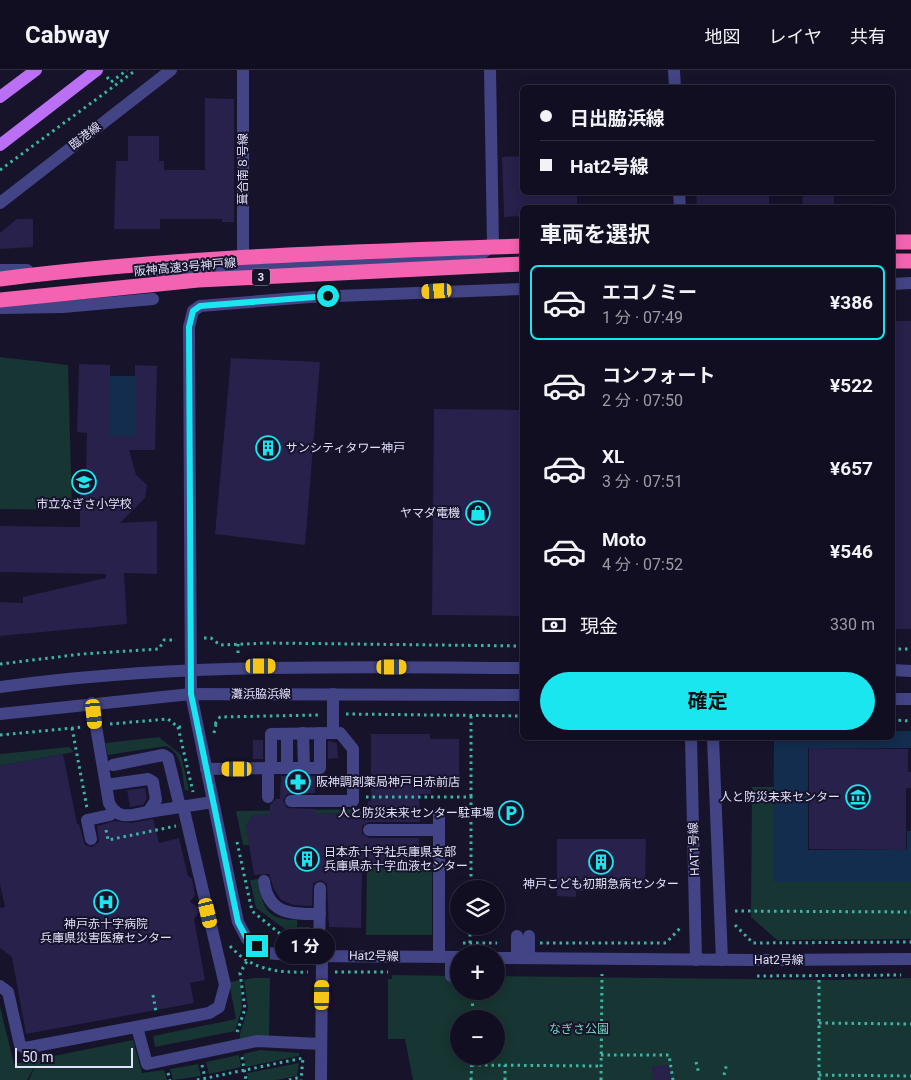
<!DOCTYPE html>
<html lang="ja">
<meta charset="utf-8">
<style>
:root{--surface:#100e20;--page:#191729;--text:#f1f3f6;--muted:#9c9ca5;--line:#302e3e;--accent:#1ae6ef}
body{margin:0;font-family:Roboto,"Noto Sans JP",sans-serif;background:var(--page);color:var(--text);height:100vh;display:flex;flex-direction:column;font-size:19px;white-space:nowrap}
*{box-sizing:border-box;margin:0}
p{font-size:16px;color:var(--muted)}
.icon{flex:none;width:28px;height:28px;fill:none;stroke:currentColor;stroke-width:2;stroke-linecap:round;stroke-linejoin:round}
.map{position:relative;flex:1;overflow:hidden}
.drawer{position:absolute;left:520px;top:135px;width:375px;height:535px;display:flex;flex-direction:column;background:var(--surface);border-radius:8px;box-shadow:0 2px 12px #0003,0 0 0 1px var(--line)}
.drawer>*{flex:none}
.top-card{position:absolute;left:520px;top:15px;width:375px;height:110px;border-radius:8px;box-shadow:0 2px 12px #0003,0 0 0 1px var(--line);display:grid;align-content:center;height:110px;padding:0 20px;background:var(--surface)}
.tools{position:absolute;left:450px;top:810px;display:grid;gap:10px}
.tools a{display:grid;place-items:center;width:55px;height:55px;border-radius:50%;background:var(--surface);box-shadow:0 2px 12px #0003,0 0 0 1px var(--line);font-size:25px}
.scale{position:absolute;left:15px;bottom:12px;width:118px;box-sizing:border-box;padding-left:5px;border:2px solid #e1e0fd;border-top:0;font-size:14px;line-height:18px;white-space:nowrap;color:#e1e0fd;-webkit-text-stroke:4px #16132b;paint-order:stroke}
.end{position:absolute;width:22px;height:22px;margin:-11px;border:6px solid #1ae6ef;background:#111;box-shadow:0 0 0 2px #111}
.from{border-radius:50%}
.bubble{position:absolute;height:35px;border-radius:18px;background:var(--surface);box-shadow:0 2px 12px #0003,0 0 0 1px var(--line);font-size:16px;font-weight:700;line-height:35px;text-align:center}
.car{position:absolute;width:15px;height:30px;margin:-15px -8px;border-radius:6px;box-shadow:0 0 4px 1px #0007;background:linear-gradient(#f5c518 24%,#345 0 40%,#f5c518 0 76%,#345 0 86%,#f5c518 0)}
.top-card b{display:flex;align-items:center;gap:18px;height:48px;font-size:19px}
.top-card b+b{border-top:1px solid var(--line)}
.top-card i{width:12px;height:12px;background:var(--text)}
ul{padding:0;list-style:none}
li{display:flex;align-items:center;gap:15px;height:75px;margin:0 10px 8px;padding:0 10px;border:2px solid transparent;border-radius:8px}
li div{flex:1}
li b{display:block;font-size:19px}
li em{font-style:normal;font-weight:700}
li.on{border-color:var(--accent)}
li>.icon{width:45px;height:45px;stroke-width:1.5}
h2{padding:0 20px;font-size:22px;line-height:60px}
.pay{display:flex;align-items:center;gap:12px;height:55px;padding:0 20px;font-size:19px}
.pay p{margin-inline-start:auto}
.cta{display:flex;gap:10px;margin-top:auto;padding:10px 20px}
.cta a{flex:1;height:58px;border-radius:30px;background:var(--accent);color:#111;font-size:20px;font-weight:700;line-height:58px;text-align:center}
header{display:flex;align-items:center;gap:30px;box-sizing:border-box;height:70px;padding:0 25px;background:var(--surface);border-bottom:1px solid var(--line)}
header strong{font-size:24px}
nav{display:flex;gap:28px;margin-inline-start:auto;font-size:18px}
.map>svg:first-child{display:block}
</style>
<header>
<strong>Cabway</strong>
<nav><a>地図</a><a>レイヤ</a><a>共有</a></nav>
</header>
<div class="map">
<svg width="911" height="1010" viewBox="0 0 911 1010">
<rect width="100%" height="100%" fill="#16132b"/>
<g fill="#173532" fill-rule="evenodd">
<path d="M0,287L68,295L72,440L0,439Z"/>
<path d="M159,667L181,685L189,720L185,721C182,705 183,683 166,676L108,685L105,673Z"/>
<path d="M69,677L74,682L0,696V684Z"/>
<path d="M752,717H774V812H911V869L777,870L751,847Z"/>
<path d="M362,739V743L253,745L246,756L250,775H243L236,741Z"/>
<path d="M367,794L432,795V865H366Z"/>
<path d="M260,809C261,837 266,850 297,850V857H310V864H292L256,838L250,810Z"/>
<path d="M392,905L459,906V921H496V906L836,910L911,908V1010H413L405,969H388V909H392ZM459,949H496V986H459Z"/>
<path d="M253,908H270L269,967L240,969V964L248,938L244,910Z"/>
<path d="M241,910L242,938L235,961L155,977L153,966L236,949L229,912Z"/>
<path d="M0,937L14,994L133,970L142,1003L164,1000L167,1010H29L36,994L27,1010H0Z"/>
<path d="M260,980L299,983V986L246,997L243,984Z"/>
<path d="M239,985L241,997L209,1004L206,992Z"/>
<path d="M299,993L297,1006L276,1010H248L247,1003Z"/>
<path d="M198,994L201,1006L173,1010L170,999Z"/>
</g>
<g fill="#132d4f">
<rect x="110" y="306" width="25" height="60"/>
<path d="M893,661H911V678H808V780H907V761H911V812H773L774,668H892Z"/>
</g>
<g fill="#27214b">
<path d="M205,28L234,29V152H222V149H160V159H114L116,91H128V66H159V91H164V100H205Z"/>
<path d="M522,86V122H577V138H522V146L504,147L502,87Z"/>
<path d="M696,122H769V138H697Z"/>
<path d="M803,122H834V138H802Z"/>
<path d="M17,149H33V177L0,179V163Z"/>
<rect x="892" y="251" width="19" height="308"/>
<path d="M231,288L320,292L305,475L215,464Z"/>
<path d="M79,294L110,295V366H135V295L157,296L155,380H129L136,405L147,415L145,428L120,453L157,451V504L124,503L127,554L0,566V532L23,533V527L106,508V504L0,502V456L80,457V402L86,403L87,363L77,362Z"/>
<path d="M434,339L522,340V546L432,545Z"/>
<path d="M371,664H430V669H459V718H431V724H419L420,752H369L362,756V764L369,768H419V794H362L361,858L329,857L327,814L321,810L313,813L312,836L293,835L281,830L274,819L269,804L254,805L246,756L253,745L270,744V735L276,729H280L281,706H315V723L287,724L283,731L287,738L315,739V744L368,743V731H371Z"/>
<rect x="253" y="670" width="10" height="19"/>
<path d="M328,671L337,673L338,688L328,689Z"/>
<path d="M809,678L908,679V702H911V718H906V780L809,779Z"/>
<path d="M63,684L77,754H79L85,775L92,777L99,772L97,756L115,751L131,753L153,749L159,773L179,768L188,806L192,809L195,825L190,832L198,837L199,842L194,849L205,910L190,913L194,933L26,964L12,887L0,878V838L5,837L0,814V696Z"/>
<path d="M145,718L147,729L143,735L130,737L127,720Z"/>
<path d="M557,769H646L645,815L630,821H576V827L557,826Z"/>
<path d="M670,995L671,1010H653L652,996Z"/>
</g>
<g fill="none" stroke-linecap="round" stroke-linejoin="round">
<g stroke="#3ab6a7" stroke-width="3" stroke-dasharray="2.5 4" stroke-linecap="butt">
<path d="M107,7L111,12L127,0"/>
<path d="M0,100L136,0"/>
<path d="M204,568H211L220,575L269,573L522,576"/>
<path d="M238,574V585"/>
<path d="M892,579H911"/>
<path d="M0,594L82,584L159,579L164,570H176"/>
<path d="M346,644L522,646"/>
<path d="M471,646V727"/>
<path d="M892,650L911,651"/>
<path d="M110,654L168,649L178,657H185"/>
<path d="M215,654L220,647L319,645"/>
<path d="M178,657L193,722"/>
<path d="M72,658L87,738"/>
<path d="M214,663L216,654"/>
<path d="M0,665L83,657"/>
<path d="M366,727H471V819"/>
<path d="M106,760L108,770L176,756"/>
<path d="M237,772L252,841L289,871"/>
<path d="M735,841L911,842"/>
<path d="M735,855L753,873L911,872"/>
<path d="M463,873H497"/>
<path d="M470,873V856"/>
<path d="M540,873H666L682,856"/>
<path d="M230,876C251,900 278,903 308,902"/>
<path d="M335,902H388"/>
<path d="M757,906L901,905"/>
<path d="M153,925L156,942"/>
<path d="M472,949L473,921"/>
<path d="M819,953L911,954"/>
<path d="M237,962L245,939L240,903L247,891"/>
<path d="M601,985H669L673,1010"/>
<path d="M242,987L246,1010"/>
<path d="M696,992L699,1004"/>
<path d="M202,995L205,1008"/>
<path d="M472,995L601,996"/>
<path d="M168,1003L170,1010"/>
<path d="M724,1005L727,993"/>
<path d="M819,1005L911,1006"/>
<path d="M197,1010L303,988L301,1010"/>
<path d="M289,1010L301,1007"/>
<path d="M471,1010L472,986"/>
<path d="M505,1010V995"/>
<path d="M601,1010L602,904"/>
<path d="M819,1010V906"/>
</g>
<g stroke="#424486" stroke-width="12">
<path d="M490,0L493,175"/>
<path d="M674,0L675,18"/>
<path d="M679,122L680,138"/>
<path d="M0,133L171,0"/>
<path d="M243,196V0"/>
<path d="M0,200H27"/>
<path d="M154,200L243,199L479,186L493,175"/>
<path d="M892,214L911,213"/>
<path d="M0,238L63,237L153,229"/>
<path d="M892,600L911,601"/>
<path d="M0,617C174,593 348,597 522,598"/>
<path d="M892,629H911"/>
<path d="M92,633L109,733C118,751 131,745 148,742L156,730L153,712L148,709L106,715"/>
<path d="M0,644L191,624L522,625"/>
<path d="M303,663L304,698"/>
<path d="M287,664V698"/>
<path d="M691,668L696,890"/>
<path d="M713,668L722,890"/>
<path d="M113,695L163,685L168,688L180,737"/>
<path d="M268,698H271V664L333,663"/>
<path d="M271,698H320V663"/>
<path d="M206,699L268,698V727"/>
<path d="M291,731H353V679L340,663H333V624"/>
<path d="M148,742L213,732"/>
<path d="M439,744V887"/>
<path d="M369,760H439"/>
<path d="M91,769L87,750L110,745L113,741"/>
<path d="M264,811C268,845 292,844 320,844"/>
<path d="M529,866V888"/>
<path d="M319,886L320,818"/>
<path d="M451,887V906"/>
<path d="M459,887L298,886L267,883L247,869L238,852L191,624L189,257L193,241L200,236L310,227L522,219"/>
<path d="M496,888L753,890L911,889"/>
<path d="M517,888V866"/>
<path d="M0,916L8,922L20,975L25,978L209,943L219,937L225,915L183,736"/>
<path d="M137,957L147,994L257,971L321,974"/>
<path d="M321,1010L322,886"/>
</g>
<g stroke="#bb6ff5" stroke-width="12">
<path d="M0,27L36,0"/>
<path d="M0,75L97,0"/>
</g>
<g stroke="#f463b1" stroke-width="15">
<path d="M892,172H911"/>
<path d="M892,191H911"/>
<path d="M0,230L198,210L522,194"/>
</g>
<path stroke="#f463b1" stroke-width="15" d="M0,209C173,187 348,182 522,176"/>
</g>
<g fill="none" stroke-linecap="round" stroke-linejoin="round">
<path stroke="#1ae6ef" stroke-width="6" d="M257,876L247,869L238,852L191,624L189,257L193,241L200,236L328,226"/>
</g>
<defs>
<g id="building-ring" transform="scale(1.25)"><circle r="9.5" fill="#16132b" stroke="#1ae6ef" stroke-width="1.5"/><path d="M-4-6H4V6H1V3H-1V6H-4ZM-2.5-4.3h1.7v1.8h-1.7ZM.8-4.3h1.7v1.8H.8ZM-2.5-1h1.7V.8h-1.7ZM.8-1h1.7V.8H.8Z" fill="#1ae6ef"/></g>
<g id="school-ring" transform="scale(1.25)"><circle r="9.5" fill="#16132b" stroke="#1ae6ef" stroke-width="1.5"/><path d="M0-5L7-2L0 1L-7-2ZM-4 1L0 2.5L4 1V4Q0 6-4 4Z" fill="#1ae6ef"/></g>
<g id="shop-ring" transform="scale(1.25)"><circle r="9.5" fill="#16132b" stroke="#1ae6ef" stroke-width="1.5"/><path d="M-5-2.5h2.3a2.7 3.5 0 0 1 5.4 0H5L5.5 6h-11ZM-1.5-2.5h3a1.5 2.3 0 0 0-3 0Z" fill="#1ae6ef"/></g>
<g id="pharmacy-ring" transform="scale(1.25)"><circle r="9.5" fill="#16132b" stroke="#1ae6ef" stroke-width="1.5"/><path d="M-2-6h4v4h4v4h-4v4h-4v-4h-4v-4h4Z" fill="#1ae6ef"/></g>
<g id="museum-ring" transform="scale(1.25)"><circle r="9.5" fill="#16132b" stroke="#1ae6ef" stroke-width="1.5"/><path d="M0-6L6-3V-2H-6V-3ZM-5-1h2V3h-2ZM-1-1h2V3h-2ZM3-1h2V3H3ZM-6 4H6V6H-6Z" fill="#1ae6ef"/></g>
<g id="parking-ring" transform="scale(1.25)"><circle r="9.5" fill="#16132b" stroke="#1ae6ef" stroke-width="1.5"/><path d="M-3.5-5.5H1a3.5 3.5 0 0 1 0 7H-1V5.5H-3.5ZM-1-3.4V-.6H.8a1.4 1.4 0 0 0 0-2.8Z" fill="#1ae6ef"/></g>
<g id="hospital-ring" transform="scale(1.25)"><circle r="9.5" fill="#16132b" stroke="#1ae6ef" stroke-width="1.5"/><path d="M-5-5h3v3.5h4V-5h3V5h-3V1.5h-4V5h-3Z" fill="#1ae6ef"/></g>
</defs>
<g fill-rule="evenodd">
<use href="#building-ring" x="268" y="378"/>
<use href="#school-ring" x="84" y="412"/>
<use href="#shop-ring" x="478" y="443"/>
<use href="#pharmacy-ring" x="298" y="712"/>
<use href="#museum-ring" x="858" y="727"/>
<use href="#parking-ring" x="511" y="743"/>
<use href="#building-ring" x="307" y="789"/>
<use href="#building-ring" x="601" y="792"/>
<use href="#hospital-ring" x="106" y="832"/>
</g>
<g text-anchor="middle" stroke-width="4" stroke-linejoin="round" paint-order="stroke">
<rect fill="#16132b" stroke="#a4a2be" stroke-width="1" x="252" y="198.5" width="18" height="17" rx="4"/>
<g font-size="11" font-weight="bold" fill="#e1e0fd">
<text x="261" y="211">3</text>
</g>
<g font-size="12" fill="#e1e0fd" stroke="#16132b">
<text transform="translate(85 66) rotate(-38)" y="4">臨港線</text>
<text transform="translate(243 99) rotate(-90)" y="4">葺合南８号線</text>
<text transform="translate(185 197) rotate(-5)" y="4">阪神高速3号神戸線</text>
<text x="261" y="628">灘浜脇浜線</text>
<text transform="translate(694 779) rotate(-92)" y="4">HAT1号線</text>
<text transform="translate(374 886) rotate(1)" y="4">Hat2号線</text>
<text x="779" y="894">Hat2号線</text>
</g>
<g font-size="12" fill="#e1e0fd" stroke="#16132b" text-anchor="start">
<text x="286" y="382">サンシティタワー神戸</text>
<text x="84" y="438" text-anchor="middle">市立なぎさ小学校</text>
<text x="460" y="447" text-anchor="end">ヤマダ電機</text>
<text x="316" y="716">阪神調剤薬局神戸日赤前店</text>
<text x="840" y="731" text-anchor="end">人と防災未来センター</text>
<text x="494" y="747" text-anchor="end">人と防災未来センター駐車場</text>
<text x="324" y="786">日本赤十字社兵庫県支部<tspan x="324" dy="14">兵庫県赤十字血液センター</tspan></text>
<text x="601" y="818" text-anchor="middle">神戸こども初期急病センター</text>
<text x="106" y="858" text-anchor="middle">神戸赤十字病院<tspan x="106" dy="14">兵庫県災害医療センター</tspan></text>
</g>
<g font-size="12" fill="#6fd9b8" stroke="#16132b">
<text x="579" y="963">なぎさ公園</text>
</g>
</g>
</svg>
<div class="tools">
<a><svg class="icon" aria-label="layers" viewBox="0 0 24 24"><path d="M12 4l9 5-9 5-9-5zM3 14l9 5 9-5"/></svg></a>
<a>+</a>
<a>−</a>
</div>
<div class="scale">50 m</div>
<i class="end from" style="left:328px;top:226px"></i>
<i class="end" style="left:257px;top:876px"></i>
<div class="bubble" style="left:275px;top:859px;width:60px">1 分</div>
<i class="car" style="left:437px;top:221px;rotate:267deg"></i>
<i class="car" style="left:261px;top:596px;rotate:90deg"></i>
<i class="car" style="left:392px;top:597px;rotate:90deg"></i>
<i class="car" style="left:94px;top:644px;rotate:174deg"></i>
<i class="car" style="left:237px;top:699px;rotate:270deg"></i>
<i class="car" style="left:208px;top:843px;rotate:167deg"></i>
<i class="car" style="left:322px;top:925px;rotate:1deg"></i>
<div class="top-card">
<b><i class="from"></i>日出脇浜線</b>
<b><i></i>Hat2号線</b>
</div>
<section class="drawer">
<h2>車両を選択</h2>
<ul>
<li class="on"><svg class="icon" aria-label="car" viewBox="0 0 24 24"><path d="M5 17H2v-5l4-1 3-4h7l3 4 3 1v5h-3M9 17h6M6 11h13"/><circle cx="7" cy="17" r="2"/><circle cx="17" cy="17" r="2"/></svg><div><b>エコノミー</b><p>1 分 · 07:49</p></div><em>¥386</em></li>
<li><svg class="icon" aria-label="car" viewBox="0 0 24 24"><path d="M5 17H2v-5l4-1 3-4h7l3 4 3 1v5h-3M9 17h6M6 11h13"/><circle cx="7" cy="17" r="2"/><circle cx="17" cy="17" r="2"/></svg><div><b>コンフォート</b><p>2 分 · 07:50</p></div><em>¥522</em></li>
<li><svg class="icon" aria-label="car" viewBox="0 0 24 24"><path d="M5 17H2v-5l4-1 3-4h7l3 4 3 1v5h-3M9 17h6M6 11h13"/><circle cx="7" cy="17" r="2"/><circle cx="17" cy="17" r="2"/></svg><div><b>XL</b><p>3 分 · 07:51</p></div><em>¥657</em></li>
<li><svg class="icon" aria-label="car" viewBox="0 0 24 24"><path d="M5 17H2v-5l4-1 3-4h7l3 4 3 1v5h-3M9 17h6M6 11h13"/><circle cx="7" cy="17" r="2"/><circle cx="17" cy="17" r="2"/></svg><div><b>Moto</b><p>4 分 · 07:52</p></div><em>¥546</em></li>
</ul>
<div class="pay"><svg class="icon" aria-label="cash" viewBox="0 0 24 24"><path d="M3 7h18v10H3z"/><circle cx="12" cy="12" r="2"/></svg>現金<p>330 m</p></div>
<div class="cta"><a>確定</a></div>
</section>
</div>
